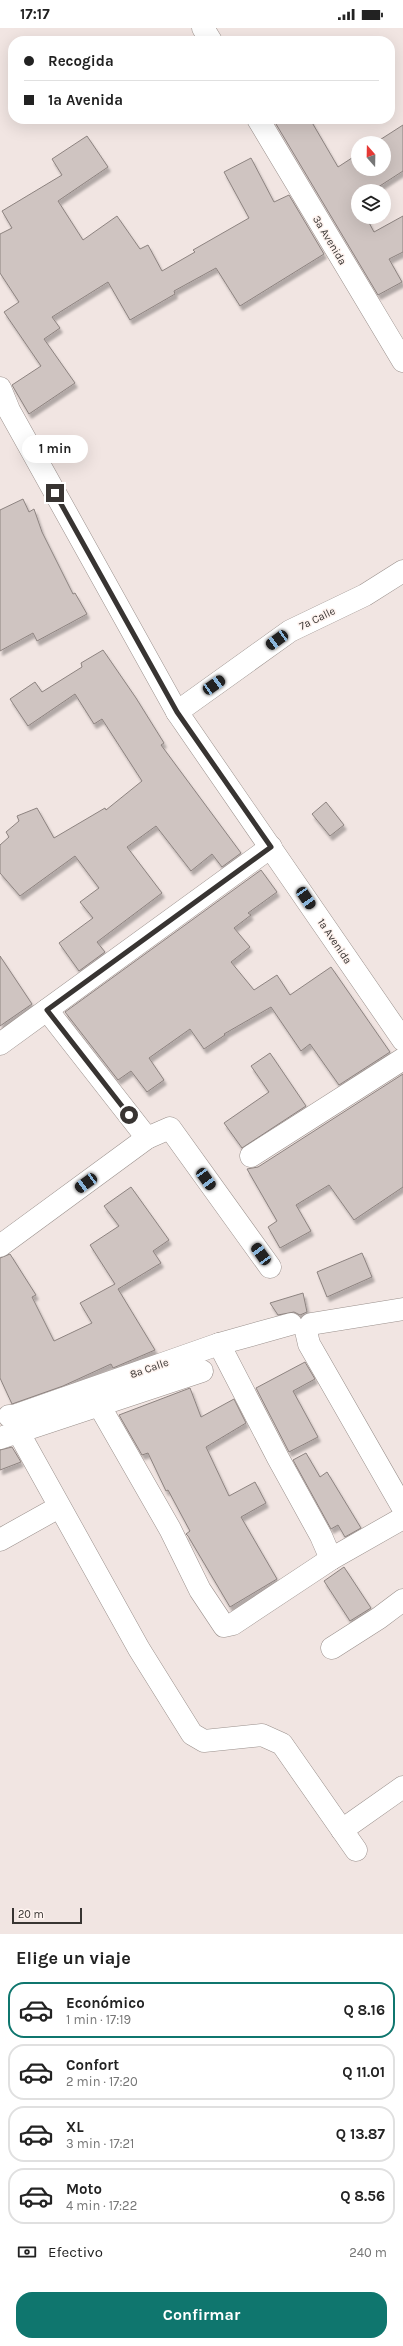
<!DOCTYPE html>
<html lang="es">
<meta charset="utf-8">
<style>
:root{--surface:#fff;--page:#f6f6f6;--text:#222;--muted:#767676;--line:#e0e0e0;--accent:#0f766e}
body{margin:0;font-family:Karla,sans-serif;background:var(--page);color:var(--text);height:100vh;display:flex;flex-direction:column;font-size:15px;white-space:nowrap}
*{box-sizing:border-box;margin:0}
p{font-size:13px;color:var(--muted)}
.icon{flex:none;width:22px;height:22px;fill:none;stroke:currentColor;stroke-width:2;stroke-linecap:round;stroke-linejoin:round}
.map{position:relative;height:1906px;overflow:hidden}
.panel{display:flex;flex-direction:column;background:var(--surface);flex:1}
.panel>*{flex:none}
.guide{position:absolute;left:8px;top:8px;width:387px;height:88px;border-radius:16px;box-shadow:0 4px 16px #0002;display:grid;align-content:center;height:88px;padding:0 16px;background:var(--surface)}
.needle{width:26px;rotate:340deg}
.controls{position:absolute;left:351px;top:108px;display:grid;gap:8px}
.controls a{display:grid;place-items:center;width:40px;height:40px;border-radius:50%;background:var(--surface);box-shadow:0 4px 16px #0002;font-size:20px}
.scale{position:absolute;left:12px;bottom:10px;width:70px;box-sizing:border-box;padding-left:4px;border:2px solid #383432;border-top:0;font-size:11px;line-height:14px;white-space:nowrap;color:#383432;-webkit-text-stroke:3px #fef3ef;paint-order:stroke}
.end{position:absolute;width:18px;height:18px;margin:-9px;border:5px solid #383432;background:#fff;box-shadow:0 0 0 2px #fff}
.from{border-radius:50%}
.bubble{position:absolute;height:28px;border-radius:14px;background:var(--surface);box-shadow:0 4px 16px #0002;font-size:13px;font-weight:700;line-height:28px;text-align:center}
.car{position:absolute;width:12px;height:24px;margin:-12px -6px;border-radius:5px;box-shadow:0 0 3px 1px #0007;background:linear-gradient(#222 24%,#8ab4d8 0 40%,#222 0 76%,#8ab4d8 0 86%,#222 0)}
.guide b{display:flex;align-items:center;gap:14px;height:38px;font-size:15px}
.guide b+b{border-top:1px solid var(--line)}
.guide i{width:10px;height:10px;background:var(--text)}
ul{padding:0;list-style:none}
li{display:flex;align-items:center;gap:12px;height:56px;margin:0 8px 6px;padding:0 8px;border:2px solid var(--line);border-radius:16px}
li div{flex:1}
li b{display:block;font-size:15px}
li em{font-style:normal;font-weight:700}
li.selected{border-color:var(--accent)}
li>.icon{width:36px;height:36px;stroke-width:1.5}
h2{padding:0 16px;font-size:18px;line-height:48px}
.pay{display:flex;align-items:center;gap:10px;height:44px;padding:0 16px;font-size:15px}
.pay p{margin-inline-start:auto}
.primary-button{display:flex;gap:8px;margin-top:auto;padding:8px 16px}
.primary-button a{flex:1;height:46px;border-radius:16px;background:var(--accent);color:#fff;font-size:16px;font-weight:700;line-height:46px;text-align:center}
.status{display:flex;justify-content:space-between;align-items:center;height:28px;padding:0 20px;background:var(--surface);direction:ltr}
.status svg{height:11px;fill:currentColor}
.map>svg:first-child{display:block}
</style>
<div class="status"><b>17:17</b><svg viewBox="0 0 49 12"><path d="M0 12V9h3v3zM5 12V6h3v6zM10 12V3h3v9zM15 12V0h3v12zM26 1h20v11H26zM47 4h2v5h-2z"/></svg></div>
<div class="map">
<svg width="403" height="1906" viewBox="0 0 403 1906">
<defs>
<filter id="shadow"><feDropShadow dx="2.5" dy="4.5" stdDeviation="1" flood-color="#0004"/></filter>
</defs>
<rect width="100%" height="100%" fill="#f1e5e2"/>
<g fill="#cfc4c1" stroke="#8d8380" filter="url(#shadow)">
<path d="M273,91H310L338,139L358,126V141H384V115H375L403,97V143L372,163H358L357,173L358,189H366L374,204L403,188V224L389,231L402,254L378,267Z"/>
<path d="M87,108L108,139L58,173L83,212L117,188L140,221L148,217L162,243L195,224L193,222L249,190L224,144L251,130L274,174L289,167L324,226L240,278L216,240L174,263L175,266L130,292L108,254L52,289L60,300L44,311L75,355L29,386L12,357L41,338L4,284L19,274L0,245V206L12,200L2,183L62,147L52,131Z"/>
<path d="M23,471L29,484L34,481L42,504L73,566L75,565L87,586L37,613L33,605L0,623V482Z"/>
<path d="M103,622L136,670L164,715L161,717L241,825L222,839L212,826L191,843L156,798L127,819L162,865L97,914L105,924L79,943L59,915L93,890L80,874L99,860L75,828L20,868L0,845V817L9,809L6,804L19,793L17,788L37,780L54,810L105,780L106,782L142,753L102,691L94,696L75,666L28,698L10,671L35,654L42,664L82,639L81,635Z"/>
<path d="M326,774L344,797L330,808L312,786Z"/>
<path d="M261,842L277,864L248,885L251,887L234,900L250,919L231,934L254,962L277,947L290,967L331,939L390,1024L339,1057L310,1016L301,1023L271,979L224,1006L225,1007L204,1021L190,1001L149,1030L164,1052L147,1064L131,1043L118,1052L65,984Z"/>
<path d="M0,928L32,976L0,998Z"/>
<path d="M270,1025L306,1078L242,1120L224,1095L269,1064L251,1038Z"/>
<path d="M403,1046V1159L354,1192L329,1157L296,1177L311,1203L280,1220L268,1199L277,1193L247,1141L258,1139Z"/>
<path d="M131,1159L169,1212L153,1223L161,1235L118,1261L155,1322L113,1340L111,1336L63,1358L12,1376L0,1350V1230L10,1226L36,1267L32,1269L54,1313L92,1295L80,1275L115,1256L90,1217L119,1198L104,1178Z"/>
<path d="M362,1225L372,1249L327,1269L317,1244Z"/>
<path d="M303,1265L307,1284L300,1287L294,1284L278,1287L270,1275Z"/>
<path d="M305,1334L315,1351L293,1363L318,1409L289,1424L256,1360Z"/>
<path d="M190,1360L201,1389L234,1371L246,1395L206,1419L229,1468L255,1454L266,1475L241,1489L277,1551L230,1579L188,1508L186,1506L190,1503L168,1462L166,1463L148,1425L142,1427L119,1387Z"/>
<path d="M12,1419L21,1434L0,1442V1422Z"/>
<path d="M306,1425L320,1449L327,1444L361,1500L345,1509L338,1497L331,1501L293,1432Z"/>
<path d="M344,1539L371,1580L350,1593L324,1553Z"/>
</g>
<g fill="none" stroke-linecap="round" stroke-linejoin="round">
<g stroke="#9a908c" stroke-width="23">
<g id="minor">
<path d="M203,0L211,13"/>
<path d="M258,91L403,333"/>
<path d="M0,360L9,382L177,684L403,1012"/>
<path d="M177,684L290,603L365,567L403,543"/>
<path d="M47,982L147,1110"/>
<path d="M0,1016L271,819"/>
<path d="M251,1128L403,1031"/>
<path d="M0,1218L147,1110L170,1100L270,1239"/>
<path d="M403,1281L311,1296L306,1303L309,1316L403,1480"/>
<path d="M219,1316L278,1430L321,1508L331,1531"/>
<path d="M99,1377L170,1501L200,1562L224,1598L233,1596L331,1531L403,1490"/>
<path d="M9,1388H14L219,1316L291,1296"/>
<path d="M18,1404L202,1343"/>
<path d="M0,1410L18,1404L20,1407L139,1621L192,1706L204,1713L262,1707L282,1716L356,1822"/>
<path d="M0,1512L59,1479"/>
<path d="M332,1620L379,1590L403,1572"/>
<path d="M342,1802L403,1759"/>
</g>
</g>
<use href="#minor" stroke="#fff" stroke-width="22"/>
</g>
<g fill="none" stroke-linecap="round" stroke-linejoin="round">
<path stroke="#383432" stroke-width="5" d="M55,465L177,684L271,819L47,982L129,1087"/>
</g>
<g text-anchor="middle" stroke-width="3" stroke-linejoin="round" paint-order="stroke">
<g font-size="11" fill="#383432" stroke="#fef3ef">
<text transform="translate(330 212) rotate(59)" y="4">3a Avenida</text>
<text transform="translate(317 590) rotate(-26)" y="4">7a Calle</text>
<text transform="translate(335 913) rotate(56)" y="4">1a Avenida</text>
<text transform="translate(149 1340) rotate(-19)" y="4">8a Calle</text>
</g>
</g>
</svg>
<div class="controls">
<a><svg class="needle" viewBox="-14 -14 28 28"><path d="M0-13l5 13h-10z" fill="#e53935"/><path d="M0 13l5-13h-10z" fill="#767676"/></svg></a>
<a><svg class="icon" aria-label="layers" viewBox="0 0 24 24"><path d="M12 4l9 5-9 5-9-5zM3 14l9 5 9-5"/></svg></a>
</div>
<div class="scale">20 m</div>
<i class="end from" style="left:129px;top:1087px"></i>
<i class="end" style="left:55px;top:465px"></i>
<div class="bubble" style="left:22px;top:407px;width:66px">1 min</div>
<i class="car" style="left:277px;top:612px;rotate:234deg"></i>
<i class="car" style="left:214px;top:657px;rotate:55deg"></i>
<i class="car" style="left:306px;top:870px;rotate:146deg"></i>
<i class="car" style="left:206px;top:1151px;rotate:144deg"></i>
<i class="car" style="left:86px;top:1155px;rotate:234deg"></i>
<i class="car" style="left:261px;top:1226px;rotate:324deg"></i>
<div class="guide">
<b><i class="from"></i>Recogida</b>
<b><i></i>1a Avenida</b>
</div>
</div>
<section class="panel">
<h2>Elige un viaje</h2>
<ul>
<li class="selected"><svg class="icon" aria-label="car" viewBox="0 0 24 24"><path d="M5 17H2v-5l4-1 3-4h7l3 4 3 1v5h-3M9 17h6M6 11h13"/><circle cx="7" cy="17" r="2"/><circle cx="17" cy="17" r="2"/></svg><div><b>Económico</b><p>1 min · 17:19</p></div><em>Q 8.16</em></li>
<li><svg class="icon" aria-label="car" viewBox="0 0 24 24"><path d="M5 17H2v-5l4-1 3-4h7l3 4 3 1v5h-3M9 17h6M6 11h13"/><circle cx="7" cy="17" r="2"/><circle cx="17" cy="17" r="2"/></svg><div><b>Confort</b><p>2 min · 17:20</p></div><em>Q 11.01</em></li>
<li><svg class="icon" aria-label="car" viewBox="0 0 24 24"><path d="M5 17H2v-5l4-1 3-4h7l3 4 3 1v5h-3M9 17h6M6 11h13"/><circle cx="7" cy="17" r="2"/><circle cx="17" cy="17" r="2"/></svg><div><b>XL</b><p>3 min · 17:21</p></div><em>Q 13.87</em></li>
<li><svg class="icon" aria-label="car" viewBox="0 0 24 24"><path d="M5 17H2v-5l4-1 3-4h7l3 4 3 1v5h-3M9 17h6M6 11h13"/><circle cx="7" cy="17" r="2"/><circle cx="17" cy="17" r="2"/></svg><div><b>Moto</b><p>4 min · 17:22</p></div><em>Q 8.56</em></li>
</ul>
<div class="pay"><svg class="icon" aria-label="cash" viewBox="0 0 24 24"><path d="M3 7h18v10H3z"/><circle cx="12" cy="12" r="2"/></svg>Efectivo<p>240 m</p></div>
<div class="primary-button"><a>Confirmar</a></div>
</section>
